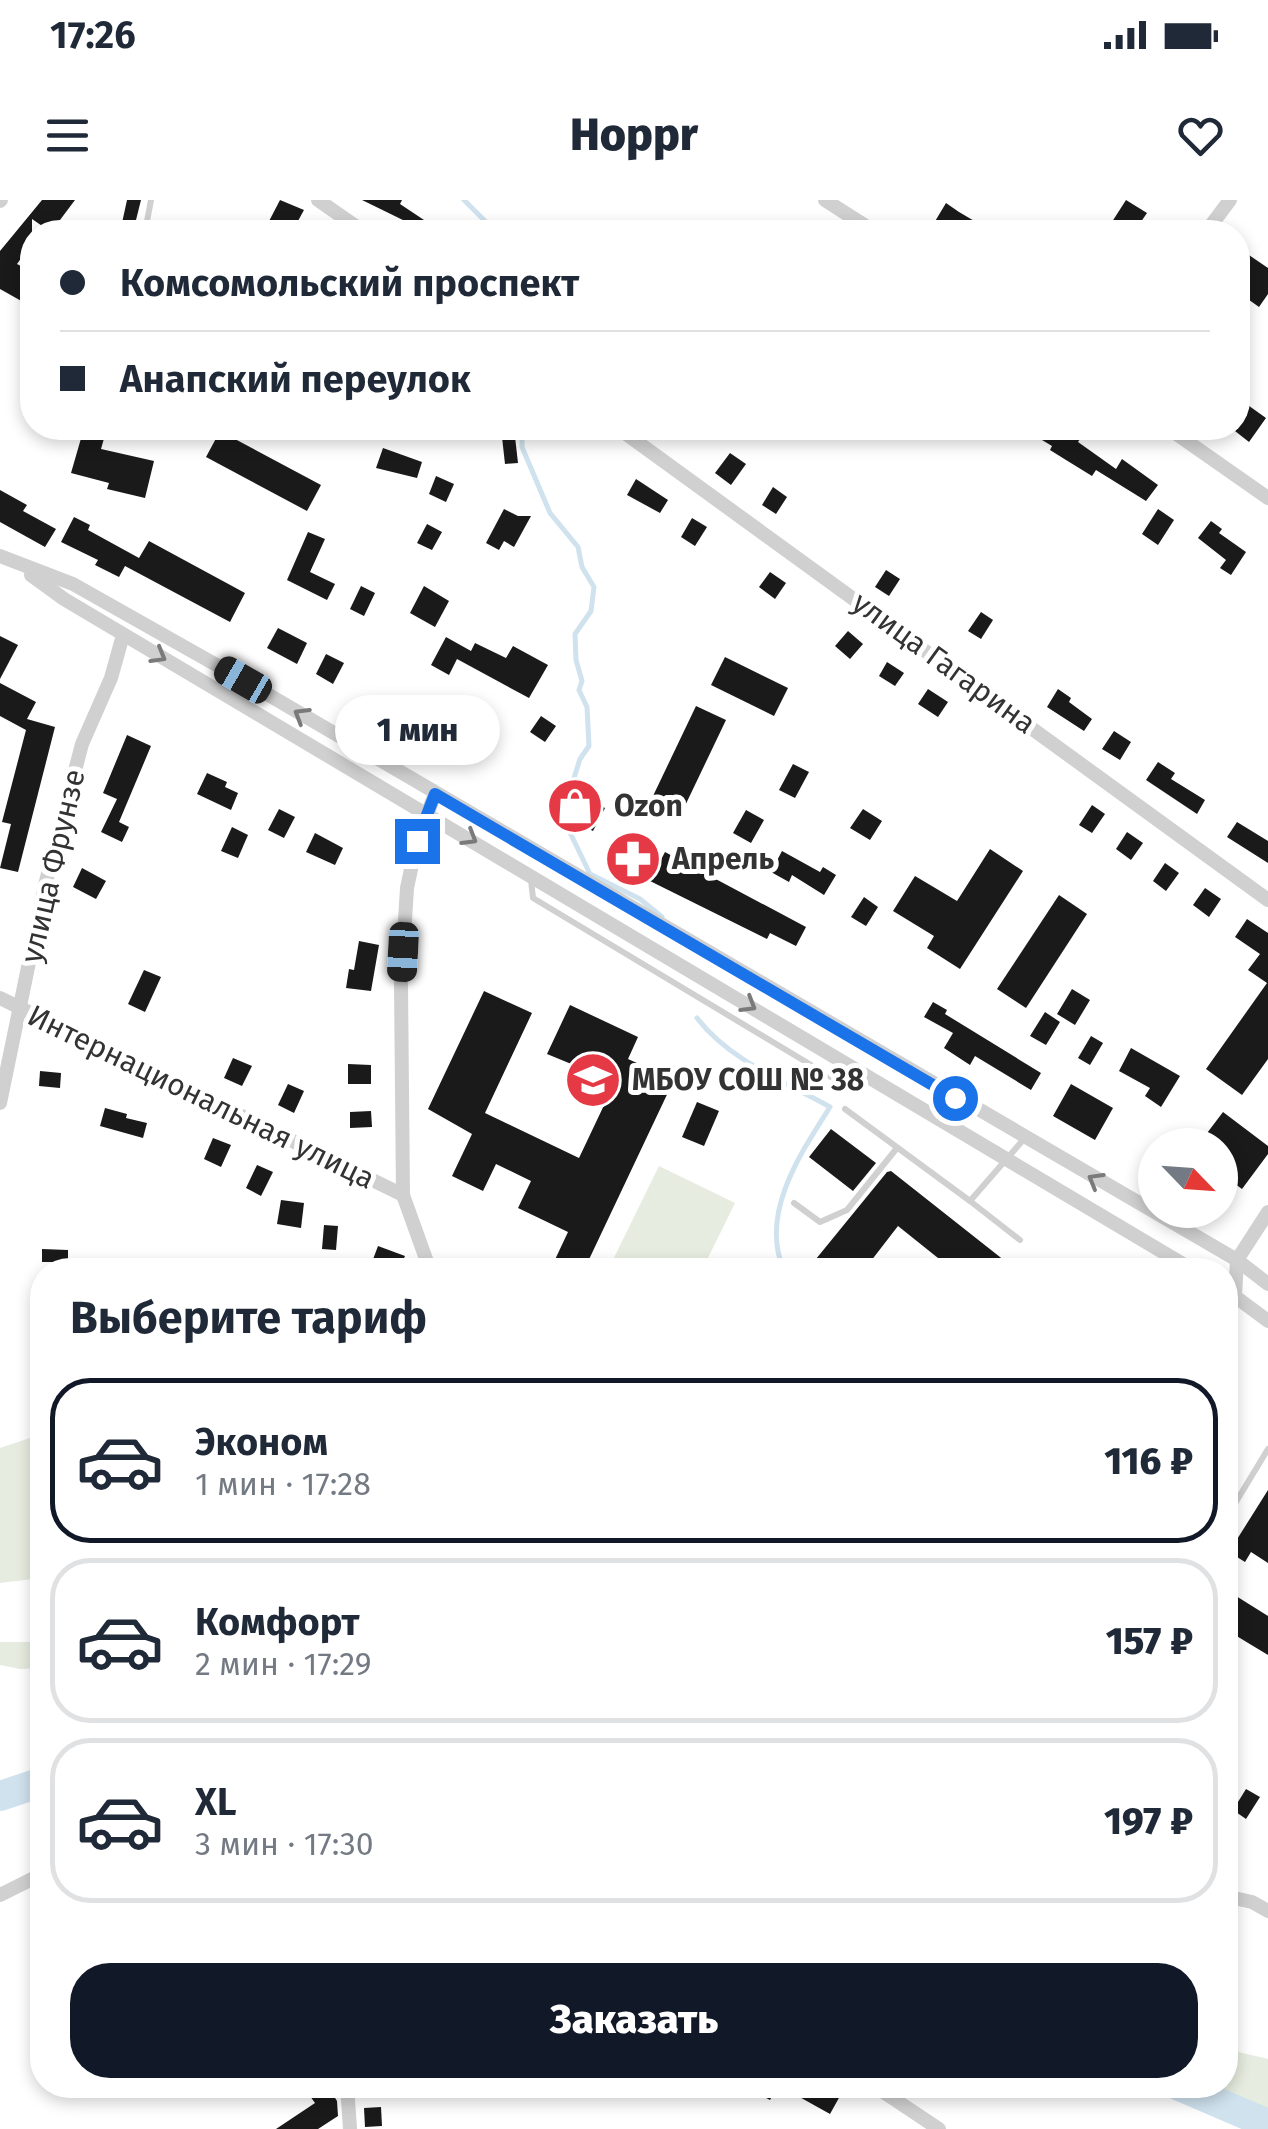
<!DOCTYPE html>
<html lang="ru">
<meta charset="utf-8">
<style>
:root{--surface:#fff;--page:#f2f2f3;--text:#1f2937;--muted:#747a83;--line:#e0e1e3;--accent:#111827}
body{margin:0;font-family:"Fira Sans",sans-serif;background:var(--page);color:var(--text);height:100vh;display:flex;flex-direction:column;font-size:38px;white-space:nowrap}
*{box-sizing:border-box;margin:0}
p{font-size:32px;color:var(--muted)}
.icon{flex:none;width:55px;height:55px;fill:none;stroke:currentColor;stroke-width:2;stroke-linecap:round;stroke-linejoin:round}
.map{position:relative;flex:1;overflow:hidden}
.panel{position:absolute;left:30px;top:1058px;width:1208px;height:840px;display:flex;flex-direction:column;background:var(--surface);border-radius:40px;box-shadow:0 5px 15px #0003}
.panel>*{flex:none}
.hud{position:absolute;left:20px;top:20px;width:1230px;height:220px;border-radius:40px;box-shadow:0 5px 15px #0003;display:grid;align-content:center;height:220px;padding:0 40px;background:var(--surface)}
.needle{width:65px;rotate:115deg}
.controls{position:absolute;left:1138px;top:928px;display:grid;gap:20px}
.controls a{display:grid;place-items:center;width:100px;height:100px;border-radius:50%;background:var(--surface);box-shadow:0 5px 15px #0003;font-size:50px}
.end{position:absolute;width:45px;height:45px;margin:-22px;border:12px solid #1a73e8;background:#fff;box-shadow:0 0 0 5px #fff}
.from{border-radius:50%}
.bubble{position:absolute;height:70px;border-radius:35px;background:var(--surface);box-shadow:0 5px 15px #0003;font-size:32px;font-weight:800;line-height:70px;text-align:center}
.car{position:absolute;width:30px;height:60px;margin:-30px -15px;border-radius:12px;box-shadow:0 0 8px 2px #0007;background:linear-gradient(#222 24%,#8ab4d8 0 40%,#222 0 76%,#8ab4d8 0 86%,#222 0)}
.hud b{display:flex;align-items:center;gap:35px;height:95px;font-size:38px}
.hud b+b{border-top:2px solid var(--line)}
.hud i{width:25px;height:25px;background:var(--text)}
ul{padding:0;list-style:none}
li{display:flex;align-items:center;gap:30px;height:165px;margin:0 20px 15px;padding:0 20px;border:5px solid var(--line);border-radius:40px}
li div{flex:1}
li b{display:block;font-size:38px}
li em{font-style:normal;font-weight:800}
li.on{border-color:var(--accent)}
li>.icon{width:90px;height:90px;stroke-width:1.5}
h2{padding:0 40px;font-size:45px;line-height:120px}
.action{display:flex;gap:20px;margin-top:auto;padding:20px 40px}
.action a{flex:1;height:115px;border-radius:40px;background:var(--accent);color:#fff;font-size:40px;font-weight:800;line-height:115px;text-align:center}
.status{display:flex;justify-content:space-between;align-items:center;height:70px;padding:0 50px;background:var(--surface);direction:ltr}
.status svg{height:28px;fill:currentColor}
header{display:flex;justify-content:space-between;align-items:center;height:130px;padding:0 40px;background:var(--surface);font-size:45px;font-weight:800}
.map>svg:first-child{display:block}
</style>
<div class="status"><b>17:26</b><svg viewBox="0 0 49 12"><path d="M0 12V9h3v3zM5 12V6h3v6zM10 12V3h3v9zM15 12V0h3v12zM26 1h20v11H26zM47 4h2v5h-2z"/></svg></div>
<header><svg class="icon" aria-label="menu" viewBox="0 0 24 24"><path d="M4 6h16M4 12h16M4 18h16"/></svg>Hoppr<svg class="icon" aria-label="heart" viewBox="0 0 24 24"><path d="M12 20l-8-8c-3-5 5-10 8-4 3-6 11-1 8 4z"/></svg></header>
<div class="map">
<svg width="1268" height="1929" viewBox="0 0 1268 1929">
<rect width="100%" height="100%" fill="#fff"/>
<g fill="#e6ecdf">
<path d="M659,966L735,1003L702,1070H608Z"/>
<path d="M42,1234V1378L0,1383V1248Z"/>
<path d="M0,1442H42V1468L20,1469L0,1465Z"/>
<path d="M1225,1849L1268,1859V1909L1214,1885H1225Z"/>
</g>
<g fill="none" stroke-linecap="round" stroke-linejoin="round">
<g stroke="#cfe2ee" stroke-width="5">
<path d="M464,0L496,32"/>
<path d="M522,228V247L550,313L578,347L582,367L594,387L591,411L575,434L576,460L582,481L579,490L587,507L589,546L580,559L562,616L590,674L640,699L662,717"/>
<path d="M697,818C729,860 785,882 830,907C800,954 759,1015 784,1070"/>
</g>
<g stroke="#cfe2ee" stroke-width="30">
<path d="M0,1596L42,1582"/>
<path d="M1177,1885L1268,1924"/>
</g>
</g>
<g fill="#1a1a1a">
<path d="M42,0H75L51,32L32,19V43L17,64L32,72V107L0,89V51Z"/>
<path d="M127,0H141L133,32H120Z"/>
<path d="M280,0L304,10L292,32H275L266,27Z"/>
<path d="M362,0H402L400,4L442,32H403L409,23Z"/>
<path d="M1126,0L1147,13L1134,32H1121L1110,25Z"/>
<path d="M946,3L959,12L993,32H949L934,23Z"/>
<path d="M1243,51L1268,68V94L1259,107L1238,92V59Z"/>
<path d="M1238,198L1266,218L1249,242L1235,231L1238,228Z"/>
<path d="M84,228H107L101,249L154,261L145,298L107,289L109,283L71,273Z"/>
<path d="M501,228H514L518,263L505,264Z"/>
<path d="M1022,228H1068L1082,236L1078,242L1116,269L1122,259L1158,285L1146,301L1096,270L1092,276L1066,260L1050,250L1052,246Z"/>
<path d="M220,231L321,285L307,311L206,257Z"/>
<path d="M383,248L422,262L417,278L376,268Z"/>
<path d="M730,253L746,264L731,285L715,273Z"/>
<path d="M436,276L454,284L446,302L429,294Z"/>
<path d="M636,279L668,300L660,313L627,295Z"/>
<path d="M773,287L787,297L776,314L762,305Z"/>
<path d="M0,290L27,305L23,311L56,329L45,347L0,322Z"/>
<path d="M504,309L518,316H531L514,347L504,341L499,350L486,343Z"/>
<path d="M1158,309L1174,320L1158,345L1142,334Z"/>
<path d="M74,317L90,325L88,330L139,358L149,341L245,393L230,422L125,366L119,377L95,365L98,360L61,342Z"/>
<path d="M692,318L707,327L695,346L681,337Z"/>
<path d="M1211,321L1222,329L1219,333L1246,352L1231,375L1220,368L1226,360L1198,338Z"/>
<path d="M427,324L442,332L432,350L417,343Z"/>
<path d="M308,332L325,339L310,372L335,384L327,400L287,380Z"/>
<path d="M886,370L900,379L889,396L875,387Z"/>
<path d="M770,372L786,383L775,399L759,387Z"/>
<path d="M361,386L375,393L364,416L350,409Z"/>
<path d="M424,386L449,401L435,427L410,413Z"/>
<path d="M981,412L993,420L981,439L968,431Z"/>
<path d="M278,428L307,443L297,464L267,448Z"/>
<path d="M848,431L863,444L850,459L835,446Z"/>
<path d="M0,436L18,445L0,479Z"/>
<path d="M446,437L471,451L475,443L506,458L513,446L548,465L529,498L457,459L449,475L431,465Z"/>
<path d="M326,454L344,463L333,484L316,474Z"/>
<path d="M725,457L788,488L774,516L711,485Z"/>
<path d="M887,462L904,473L895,486L879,476Z"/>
<path d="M0,483L36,502L27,519L55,527L18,672L0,668L11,624L2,622L26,530L0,516Z"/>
<path d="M928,489L948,502L938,517L918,504Z"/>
<path d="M1058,489L1071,498L1069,502L1092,519L1084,531L1047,507Z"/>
<path d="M696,506L726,520L683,610L653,596Z"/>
<path d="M541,516L556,526L545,542L530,532Z"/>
<path d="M1114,531L1131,542L1120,560L1102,549Z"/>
<path d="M127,535L151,546L119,622L129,627L122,642L101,632L117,599L103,593Z"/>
<path d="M1158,562L1175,573L1171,579L1205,600L1197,614L1146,580Z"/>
<path d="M793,564L809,572L795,598L779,590Z"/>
<path d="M207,573L227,582L225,587L238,593L231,610L197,594Z"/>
<path d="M576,594L605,608L593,631L564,617Z"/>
<path d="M1092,605L1105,614L1092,633L1079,625Z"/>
<path d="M279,609L295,617L284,638L268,630Z"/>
<path d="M863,609L882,621L870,640L850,628Z"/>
<path d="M746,610L764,620L751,643L733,633Z"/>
<path d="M1237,622L1268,641V663L1227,637Z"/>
<path d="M232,627L248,635L238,658L221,651Z"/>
<path d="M1127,632L1143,643L1131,660L1116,649Z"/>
<path d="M315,633L343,648L335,665L306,652Z"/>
<path d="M990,649L1023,671L960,769L927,748L934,736L893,711L915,676L957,701Z"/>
<path d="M782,651L820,672L823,667L836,675L824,695L792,675L789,682L771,672Z"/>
<path d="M665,652L806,727L796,746L770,733L767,739L650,681Z"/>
<path d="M1165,663L1179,673L1166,691L1153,681Z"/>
<path d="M82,668L106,681L96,699L73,687Z"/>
<path d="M1205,688L1221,699L1209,717L1193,705Z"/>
<path d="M1059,695L1087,714L1026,808L997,789Z"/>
<path d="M864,697L878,707L866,726L851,717Z"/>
<path d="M1247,719L1268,733V859L1242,895L1206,869L1267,783L1248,770L1260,754L1235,737Z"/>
<path d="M359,741L379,745L371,791L346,788L349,769L354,770Z"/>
<path d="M144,770L161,777L145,812L128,804Z"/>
<path d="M1072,789L1090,800L1075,825L1057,814Z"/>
<path d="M484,791L532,813L485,913L579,958L615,882L547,854L570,805L638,837L628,859L657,872L655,876L672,884L584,1070H561L552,1066L568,1032L518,1008L531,981L496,964L483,991L452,976L472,934L428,909Z"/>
<path d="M933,802L947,810L945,814L1041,873L1031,890L975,856L970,865L944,848L953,833L924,817Z"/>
<path d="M1045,812L1060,822L1046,845L1030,836Z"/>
<path d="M1091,836L1103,843L1090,865L1078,858Z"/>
<path d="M1131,848L1180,876L1161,907L1145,896L1150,888L1119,871Z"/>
<path d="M233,858L252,866L242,886L224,878Z"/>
<path d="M348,864L371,865V884H348Z"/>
<path d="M40,871L61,873L60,888L39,886Z"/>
<path d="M288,884L304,891L294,913L278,905Z"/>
<path d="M1071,884L1113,908L1095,940L1053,916Z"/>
<path d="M697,902L719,911L704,946L682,937Z"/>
<path d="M105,908L127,914L126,918L147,923L143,938L100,926Z"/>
<path d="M371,911L372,927L350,928V912Z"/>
<path d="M1223,912L1268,946V954L1242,989L1220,973V945H1198Z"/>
<path d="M831,929L876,963L853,991L809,957Z"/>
<path d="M213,938L231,945L221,967L204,959Z"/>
<path d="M257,965L273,972L261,996L246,988Z"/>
<path d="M891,971L1005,1061L998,1070H953L898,1026L864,1070H807L887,972Z"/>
<path d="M281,1000L304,1003L301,1028L277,1024Z"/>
<path d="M324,1025L338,1026L336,1050L322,1049Z"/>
<path d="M378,1046L405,1056L399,1070L372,1062Z"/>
<path d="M42,1049L68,1050V1062H42Z"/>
<path d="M1268,1290V1363L1251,1352L1245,1362L1229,1352Z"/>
<path d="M1236,1396L1268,1416V1455L1225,1429V1414Z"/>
<path d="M1246,1589L1260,1597L1246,1619L1233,1610Z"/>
<path d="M327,1885L337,1901L338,1916L318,1929H276L315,1903L310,1896Z"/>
<path d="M741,1885H819L840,1896L830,1914L778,1885L770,1900Z"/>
<path d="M381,1907L382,1926L365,1927L364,1908Z"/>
</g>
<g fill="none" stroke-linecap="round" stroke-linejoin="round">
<g stroke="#d0d0d0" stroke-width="6">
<path d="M145,32L151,0"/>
<path d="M531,680L533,698L836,880L857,873"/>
<path d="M845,909L970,1001"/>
<path d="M794,1003L820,1022L847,1010L897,948"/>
<path d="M1020,1040L970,1001L1024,939"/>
<path d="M1225,1320L1268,1249"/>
</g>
<g stroke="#d0d0d0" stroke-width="14">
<path d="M318,0L364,32"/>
<path d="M825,0L875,32"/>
<path d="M0,1L1,0"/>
<path d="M1206,32L1230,0"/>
<path d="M618,228L1268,700"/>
<path d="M1168,228L1268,298"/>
<path d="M0,356L73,384L243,480L1237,1060L1268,1084"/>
<path d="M31,375L64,399L1193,1070"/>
<path d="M0,798L403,995"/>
<path d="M0,903L45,685L82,544L111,478L123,435"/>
<path d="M430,1070L403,995L401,784L407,688L417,641L435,594"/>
<path d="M1225,1089L1268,1121"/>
<path d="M1225,1112L1235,1096L1237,1060L1268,1012"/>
<path d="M0,1695L42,1674"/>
<path d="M1225,1696L1252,1702L1268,1711"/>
<path d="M347,1885L350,1929"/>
<path d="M873,1885L939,1929"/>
</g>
</g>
<defs><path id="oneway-chevron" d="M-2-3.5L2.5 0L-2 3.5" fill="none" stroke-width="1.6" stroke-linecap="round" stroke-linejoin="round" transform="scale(2.5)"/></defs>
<g stroke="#7a7a7a">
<use href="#oneway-chevron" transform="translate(159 456) rotate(30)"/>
<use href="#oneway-chevron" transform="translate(301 515) rotate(-149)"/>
<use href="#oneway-chevron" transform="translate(470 638) rotate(31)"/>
<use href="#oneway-chevron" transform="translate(749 805) rotate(31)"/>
<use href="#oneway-chevron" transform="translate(1095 980) rotate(-150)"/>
</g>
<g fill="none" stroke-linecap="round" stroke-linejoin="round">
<path stroke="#1a73e8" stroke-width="12" d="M417,641L435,594L955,898"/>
</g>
<defs>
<g id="shop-disc" transform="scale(2.875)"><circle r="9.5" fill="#e63946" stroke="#fff"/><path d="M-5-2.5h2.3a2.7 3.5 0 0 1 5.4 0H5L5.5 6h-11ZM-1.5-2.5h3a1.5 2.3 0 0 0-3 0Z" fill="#fff"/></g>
<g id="pharmacy-disc" transform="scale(2.875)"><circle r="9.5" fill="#e63946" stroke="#fff"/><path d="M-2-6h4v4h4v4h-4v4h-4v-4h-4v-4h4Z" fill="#fff"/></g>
<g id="school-disc" transform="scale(2.875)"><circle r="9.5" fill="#e63946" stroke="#fff"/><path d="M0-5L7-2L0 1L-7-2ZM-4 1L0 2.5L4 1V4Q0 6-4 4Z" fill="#fff"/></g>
</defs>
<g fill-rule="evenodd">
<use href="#shop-disc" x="575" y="606"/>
<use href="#pharmacy-disc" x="633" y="659"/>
<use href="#school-disc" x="593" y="880"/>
</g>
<g text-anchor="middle" stroke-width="10" stroke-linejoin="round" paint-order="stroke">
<g font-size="30" fill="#333" stroke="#fff">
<text transform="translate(944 463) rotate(36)" y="10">улица Гагарина</text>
<text transform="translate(53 666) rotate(-77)" y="10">улица Фрунзе</text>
<text transform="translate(201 897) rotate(26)" y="10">Интернациональная улица</text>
</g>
<g font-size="30" font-weight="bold" fill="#333" stroke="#fff" text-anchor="start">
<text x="614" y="616">Ozon</text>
<text x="672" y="669">Апрель</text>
<text x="632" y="890">МБОУ СОШ № 38</text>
</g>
</g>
</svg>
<div class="controls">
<a><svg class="needle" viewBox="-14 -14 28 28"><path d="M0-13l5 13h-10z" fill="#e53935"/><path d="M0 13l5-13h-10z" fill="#747a83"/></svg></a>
</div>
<i class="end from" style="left:955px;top:898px"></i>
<i class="end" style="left:417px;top:641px"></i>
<div class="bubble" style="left:335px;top:495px;width:165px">1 мин</div>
<i class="car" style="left:243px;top:480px;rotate:300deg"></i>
<i class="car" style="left:403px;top:752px;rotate:183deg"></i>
<div class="hud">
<b><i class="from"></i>Комсомольский проспект</b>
<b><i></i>Анапский переулок</b>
</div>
<section class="panel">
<h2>Выберите тариф</h2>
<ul>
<li class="on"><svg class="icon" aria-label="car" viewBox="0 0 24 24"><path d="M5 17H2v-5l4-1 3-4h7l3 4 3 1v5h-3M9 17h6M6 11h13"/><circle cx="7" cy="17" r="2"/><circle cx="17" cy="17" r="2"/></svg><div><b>Эконом</b><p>1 мин · 17:28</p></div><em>116 ₽</em></li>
<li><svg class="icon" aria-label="car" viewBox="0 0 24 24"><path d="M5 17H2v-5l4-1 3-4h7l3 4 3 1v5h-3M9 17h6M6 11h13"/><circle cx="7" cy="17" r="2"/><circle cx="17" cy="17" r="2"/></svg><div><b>Комфорт</b><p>2 мин · 17:29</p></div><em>157 ₽</em></li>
<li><svg class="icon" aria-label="car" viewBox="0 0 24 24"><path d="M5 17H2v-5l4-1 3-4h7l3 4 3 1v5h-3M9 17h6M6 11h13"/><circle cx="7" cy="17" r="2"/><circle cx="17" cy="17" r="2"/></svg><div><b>XL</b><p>3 мин · 17:30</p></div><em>197 ₽</em></li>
</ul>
<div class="action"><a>Заказать</a></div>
</section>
</div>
